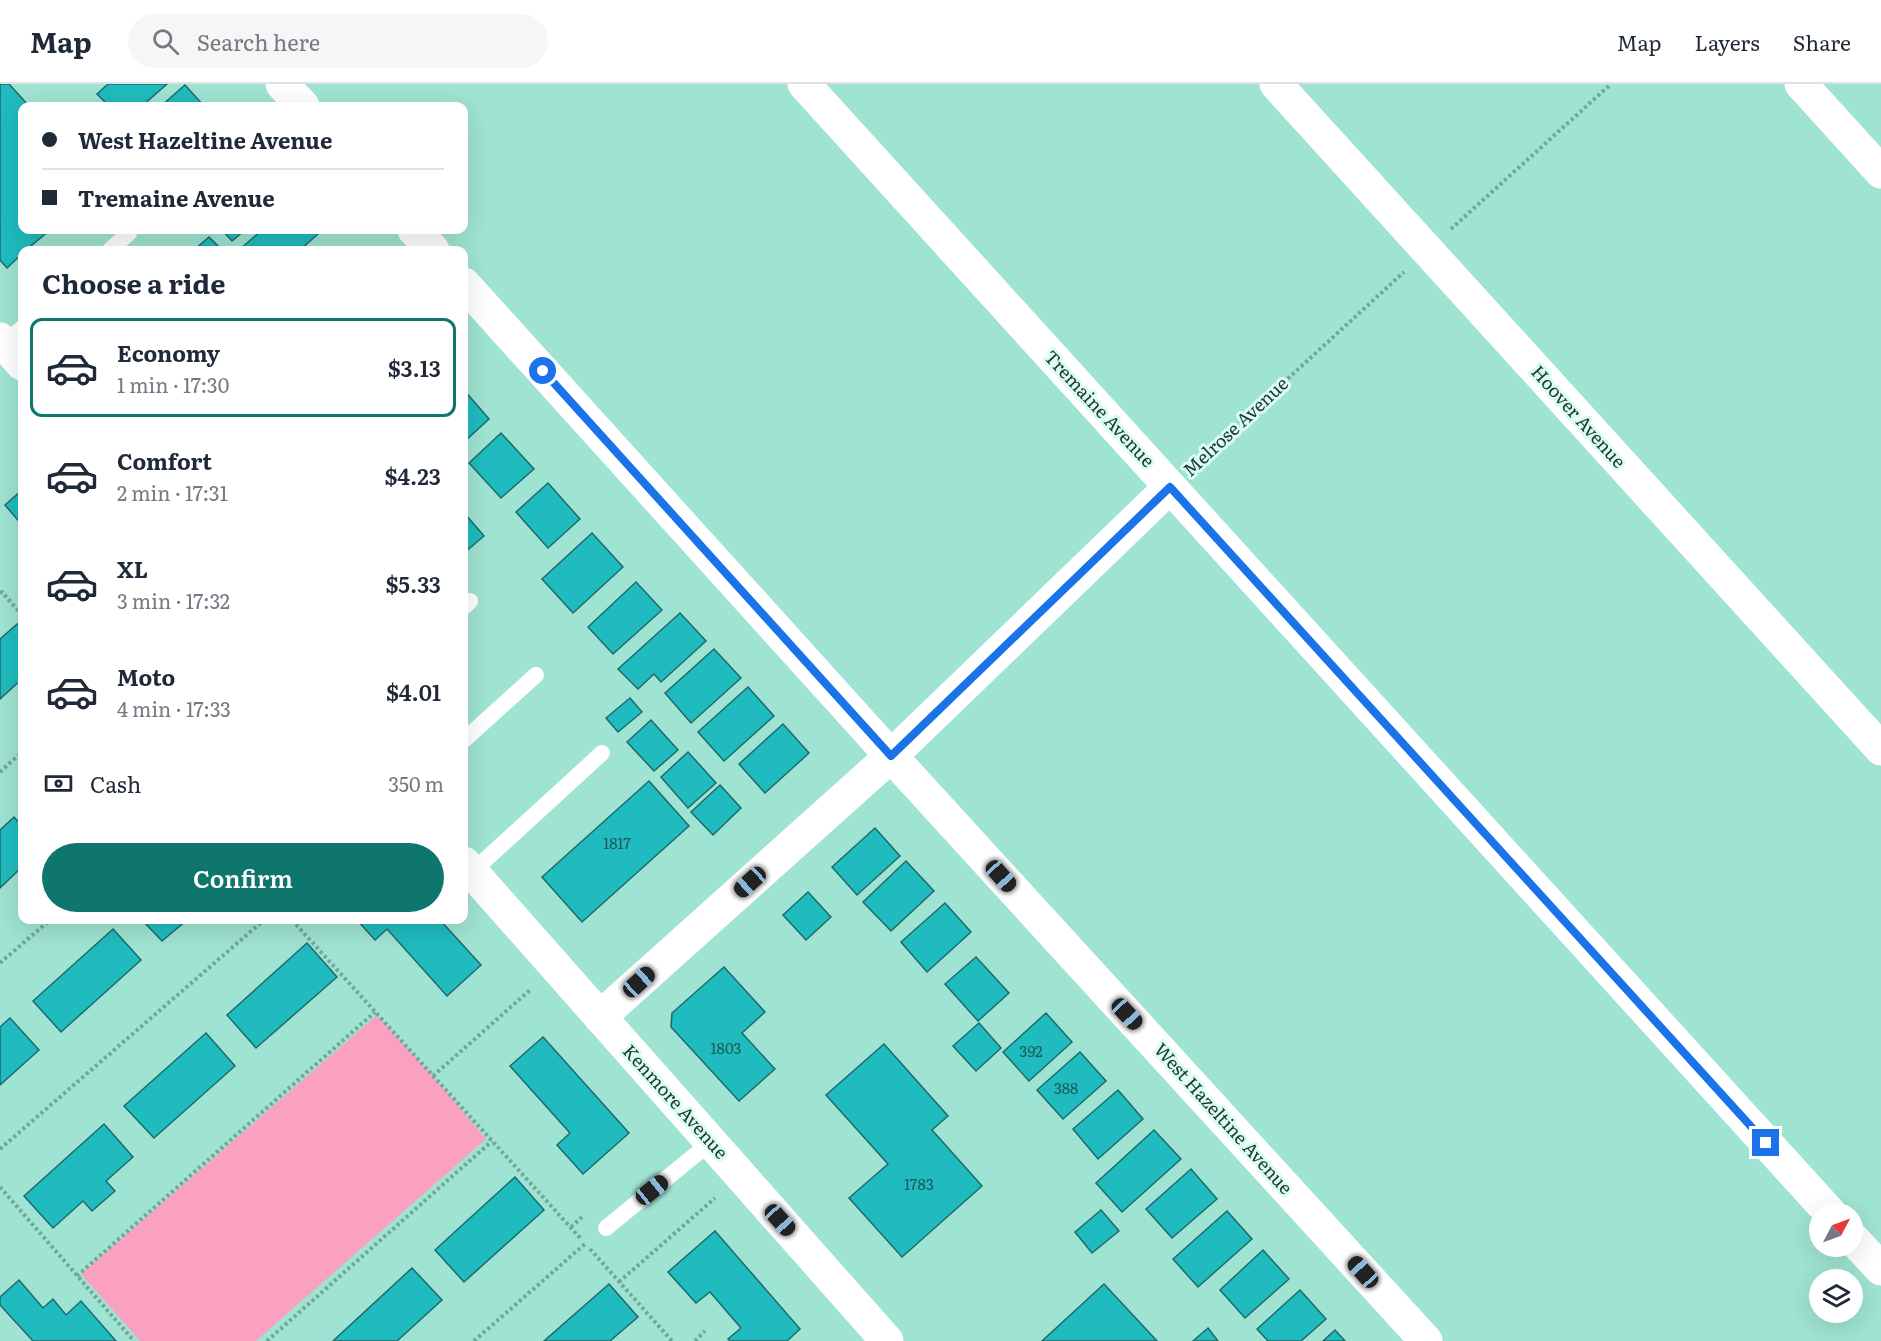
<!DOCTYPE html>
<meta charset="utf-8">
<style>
:root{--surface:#fff;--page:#f6f6f7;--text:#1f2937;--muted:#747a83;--line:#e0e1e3;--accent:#0f766e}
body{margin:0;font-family:Literata,serif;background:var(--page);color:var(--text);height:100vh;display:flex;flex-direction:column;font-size:22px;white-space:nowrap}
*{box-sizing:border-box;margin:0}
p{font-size:20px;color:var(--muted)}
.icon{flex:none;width:33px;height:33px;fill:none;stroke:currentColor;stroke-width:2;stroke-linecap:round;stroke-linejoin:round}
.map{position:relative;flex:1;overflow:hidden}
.drawer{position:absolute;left:18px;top:162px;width:450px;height:678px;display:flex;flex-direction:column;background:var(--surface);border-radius:12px;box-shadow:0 6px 24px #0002}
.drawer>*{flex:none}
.banner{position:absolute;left:18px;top:18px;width:450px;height:132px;border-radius:12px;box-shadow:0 6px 24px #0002;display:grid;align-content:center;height:132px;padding:0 24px;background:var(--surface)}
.needle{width:39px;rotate:49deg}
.fabs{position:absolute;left:1809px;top:1119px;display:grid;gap:12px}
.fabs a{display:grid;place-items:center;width:54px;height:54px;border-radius:50%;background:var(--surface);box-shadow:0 6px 24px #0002;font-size:30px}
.end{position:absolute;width:27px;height:27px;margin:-14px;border:8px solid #1a73e8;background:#fff;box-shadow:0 0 0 3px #fff}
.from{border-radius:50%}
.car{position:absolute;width:18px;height:36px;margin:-18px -9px;border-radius:8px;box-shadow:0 0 4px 2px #0007;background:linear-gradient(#222 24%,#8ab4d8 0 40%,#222 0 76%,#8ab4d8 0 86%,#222 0)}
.banner b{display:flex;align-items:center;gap:21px;height:57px;font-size:22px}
.banner b+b{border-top:2px solid var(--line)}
.banner i{width:15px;height:15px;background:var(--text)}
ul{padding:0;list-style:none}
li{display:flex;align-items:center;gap:18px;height:99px;margin:0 12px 9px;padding:0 12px;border:3px solid transparent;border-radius:12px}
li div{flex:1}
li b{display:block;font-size:22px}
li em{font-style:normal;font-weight:600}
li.on{border-color:var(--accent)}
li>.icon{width:54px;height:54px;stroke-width:1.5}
h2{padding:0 24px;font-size:27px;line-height:72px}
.pay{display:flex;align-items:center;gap:15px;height:66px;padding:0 24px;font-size:22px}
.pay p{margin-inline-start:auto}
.primary-button{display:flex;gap:12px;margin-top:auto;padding:12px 24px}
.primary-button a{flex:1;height:69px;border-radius:36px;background:var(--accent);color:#fff;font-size:24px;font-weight:600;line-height:69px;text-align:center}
header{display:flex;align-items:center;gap:36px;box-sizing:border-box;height:84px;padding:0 30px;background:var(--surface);border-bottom:2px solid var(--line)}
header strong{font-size:28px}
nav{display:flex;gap:33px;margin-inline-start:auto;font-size:21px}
.search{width:420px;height:54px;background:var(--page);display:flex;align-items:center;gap:15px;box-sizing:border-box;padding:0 21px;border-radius:33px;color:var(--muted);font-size:22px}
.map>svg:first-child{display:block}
</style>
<header>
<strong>Map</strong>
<div class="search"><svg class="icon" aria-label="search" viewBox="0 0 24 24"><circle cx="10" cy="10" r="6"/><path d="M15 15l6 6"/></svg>Search here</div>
<nav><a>Map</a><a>Layers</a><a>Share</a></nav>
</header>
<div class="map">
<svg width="1881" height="1257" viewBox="0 0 1881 1257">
<rect width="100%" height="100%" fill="#9fe3d2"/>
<path fill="#faa1c0" d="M377,931L433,992L486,1055L256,1257H140L81,1190Z"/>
<g fill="#1fbbbe" stroke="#1f6b6c" stroke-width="1.5">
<path d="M0,0H9L29,22H22V146H50L26,166H22V170L7,184L0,176Z"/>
<path d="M108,0H167L142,22H109L97,10Z"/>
<path d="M185,1L204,22H161Z"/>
<path d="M222,146H245L232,157Z"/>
<path d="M262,146H316L319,149L300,166H242L240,165Z"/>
<path d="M209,153L222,166H194Z"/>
<path d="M464,306L489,335L464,358Z"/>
<path d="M501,349L534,385L501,414L469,379Z"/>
<path d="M548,399L580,435L548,464L516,428Z"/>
<path d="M22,406V441L5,421Z"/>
<path d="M466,431L484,452L464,469V433Z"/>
<path d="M592,449L623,483L573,529L542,495Z"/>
<path d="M636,498L662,526L613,570L588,543Z"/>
<path d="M680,529L706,557L661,598L654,590L638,605L618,585Z"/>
<path d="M22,536V595L0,615V555Z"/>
<path d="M714,565L741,594L691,639L665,609Z"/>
<path d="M748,603L774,632L724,677L698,648Z"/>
<path d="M630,614L642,628L618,648L606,634Z"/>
<path d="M651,636L678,666L654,687L627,658Z"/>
<path d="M783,640L809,669L765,709L739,680Z"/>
<path d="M688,668L716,699L688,724L661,693Z"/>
<path d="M649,697L689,742L582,838L542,793Z"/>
<path d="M720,701L741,724L713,751L691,728Z"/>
<path d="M14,733L22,742V783L0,804V746Z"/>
<path d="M875,744L900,772L857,811L832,783Z"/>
<path d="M906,777L934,807L891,847L863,818Z"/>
<path d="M808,808L831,833L806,856L783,831Z"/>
<path d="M945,819L971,848L927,888L901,858Z"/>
<path d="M142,836H187L162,857Z"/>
<path d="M357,836H440L481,881L447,912L387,845L375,856Z"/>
<path d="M113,845L141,876L61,948L33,917Z"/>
<path d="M307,859L337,893L256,964L227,931Z"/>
<path d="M976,873L1009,909L978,937L945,900Z"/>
<path d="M724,883L765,928L742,949L775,985L739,1017L671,943L672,929Z"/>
<path d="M1046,929L1072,958L1029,997L1003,968Z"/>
<path d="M10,934L39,966L0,1001V943Z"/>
<path d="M979,939L1001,964L976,987L953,962Z"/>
<path d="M206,949L235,982L154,1054L124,1022Z"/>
<path d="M543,953L629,1049L583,1090L557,1061L570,1049L510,982Z"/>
<path d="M884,960L948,1032L932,1046L982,1102L902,1173L849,1114L888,1080L826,1011Z"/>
<path d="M1080,968L1106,997L1063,1035L1037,1006Z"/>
<path d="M1118,1006L1143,1035L1098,1075L1073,1045Z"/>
<path d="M104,1040L133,1073L106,1097L115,1107L92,1127L83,1117L53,1144L24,1112Z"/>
<path d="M1154,1046L1181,1075L1122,1128L1096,1099Z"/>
<path d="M1191,1085L1217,1115L1172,1154L1146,1125Z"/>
<path d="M515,1093L544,1126L464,1198L435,1166Z"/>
<path d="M1101,1126L1119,1147L1092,1169L1075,1148Z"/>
<path d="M1227,1127L1252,1155L1198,1203L1173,1175Z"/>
<path d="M715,1147L800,1245L787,1257H730L728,1255L741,1244L710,1208L696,1219L668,1188Z"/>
<path d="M1263,1166L1289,1195L1245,1234L1220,1206Z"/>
<path d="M412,1184L442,1216L397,1257H333Z"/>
<path d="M19,1196L43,1224L53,1215L66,1231L81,1217L116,1257H33L0,1221V1213Z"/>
<path d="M609,1200L638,1233L610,1257H544Z"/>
<path d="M1104,1200L1157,1257H1042Z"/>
<path d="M1300,1206L1326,1235L1301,1257H1268L1257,1245Z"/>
<path d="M1208,1244L1218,1257H1193Z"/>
<path d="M1335,1246L1345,1257H1323Z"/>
</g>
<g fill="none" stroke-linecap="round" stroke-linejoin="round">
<g stroke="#71a699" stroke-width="4" stroke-dasharray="3 3" stroke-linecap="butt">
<path d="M1451,145L1611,0"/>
<path d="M1195,380L1404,188"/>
<path d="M0,509L2,508L22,531"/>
<path d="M0,688L22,668"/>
<path d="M292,836L581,1155"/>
<path d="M0,879L50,836"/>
<path d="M433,992L530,906"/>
<path d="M0,1065L264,836"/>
<path d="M0,1103L134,1257"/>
<path d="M571,1143L582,1133"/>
<path d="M590,1165L672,1257"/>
<path d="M77,1192L375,928"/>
<path d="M619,1198L715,1114"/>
<path d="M267,1257L492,1057"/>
<path d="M474,1257L586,1159"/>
<path d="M695,1257L705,1247"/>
</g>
<g stroke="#fff" stroke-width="16">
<path d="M110,166L129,149"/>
<path d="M4,260L22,244"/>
<path d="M464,523L470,517"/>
<path d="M464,656L536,591"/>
<path d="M472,788L602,669"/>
<path d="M606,1144L711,1058"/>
</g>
<g stroke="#fff" stroke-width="33">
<path d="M282,0L303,22"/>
<path d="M804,0L1831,1130"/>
<path d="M1276,0L1881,665"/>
<path d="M1801,0L1881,88"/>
<path d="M414,146L433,166"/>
<path d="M464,200L891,672L1426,1257"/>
<path d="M600,933L891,672L1170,403"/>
<path d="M1852,1154L1881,1185"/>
</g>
<g stroke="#fff" stroke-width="33">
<path d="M0,255L22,280"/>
<path d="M464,779L887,1257"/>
</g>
</g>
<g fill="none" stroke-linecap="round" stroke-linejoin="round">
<path stroke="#1a73e8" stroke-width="8" d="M543,287L891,672L1170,403L1766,1059"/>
</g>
<g text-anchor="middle" stroke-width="6" stroke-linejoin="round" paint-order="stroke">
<g font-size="15" fill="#205b57">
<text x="617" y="765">1817</text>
<text x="726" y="970">1803</text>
<text x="1031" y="973">392</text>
<text x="1066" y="1010">388</text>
<text x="919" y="1106">1783</text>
</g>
<g font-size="18" fill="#203b35" stroke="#dbfcf3">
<text transform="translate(1099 325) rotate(47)" y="6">Tremaine Avenue</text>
<text transform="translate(1578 333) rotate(48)" y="6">Hoover Avenue</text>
<text transform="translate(1236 343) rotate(-43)" y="6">Melrose Avenue</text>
<text transform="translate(675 1018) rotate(48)" y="6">Kenmore Avenue</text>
<text transform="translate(1223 1035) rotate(48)" y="6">West Hazeltine Avenue</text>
</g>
</g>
</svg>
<div class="fabs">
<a><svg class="needle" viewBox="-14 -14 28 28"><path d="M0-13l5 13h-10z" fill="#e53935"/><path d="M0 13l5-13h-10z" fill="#747a83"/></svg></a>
<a><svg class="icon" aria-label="layers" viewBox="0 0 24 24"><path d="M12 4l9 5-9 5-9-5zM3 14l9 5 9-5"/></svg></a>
</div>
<i class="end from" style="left:543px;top:287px"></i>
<i class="end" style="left:1766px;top:1059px"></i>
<i class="car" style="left:1001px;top:792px;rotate:138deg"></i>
<i class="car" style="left:750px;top:798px;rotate:228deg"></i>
<i class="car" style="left:639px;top:898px;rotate:48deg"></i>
<i class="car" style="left:1127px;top:930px;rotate:137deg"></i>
<i class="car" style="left:652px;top:1106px;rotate:51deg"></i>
<i class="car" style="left:780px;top:1136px;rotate:138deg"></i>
<i class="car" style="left:1363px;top:1188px;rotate:318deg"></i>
<div class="banner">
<b><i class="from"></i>West Hazeltine Avenue</b>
<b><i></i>Tremaine Avenue</b>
</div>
<section class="drawer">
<h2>Choose a ride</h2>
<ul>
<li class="on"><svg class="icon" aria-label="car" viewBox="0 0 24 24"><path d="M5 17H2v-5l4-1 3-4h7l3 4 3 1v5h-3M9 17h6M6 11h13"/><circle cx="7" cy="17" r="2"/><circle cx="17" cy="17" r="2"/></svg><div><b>Economy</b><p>1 min · 17:30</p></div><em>$3.13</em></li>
<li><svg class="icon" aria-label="car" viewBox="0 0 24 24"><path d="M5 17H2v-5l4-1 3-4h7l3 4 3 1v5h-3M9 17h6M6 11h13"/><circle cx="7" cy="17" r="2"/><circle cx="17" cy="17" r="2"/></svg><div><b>Comfort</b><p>2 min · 17:31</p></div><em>$4.23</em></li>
<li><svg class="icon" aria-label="car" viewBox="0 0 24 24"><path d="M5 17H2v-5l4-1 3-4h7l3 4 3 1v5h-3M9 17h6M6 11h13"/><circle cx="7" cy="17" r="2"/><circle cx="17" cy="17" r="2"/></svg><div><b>XL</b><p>3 min · 17:32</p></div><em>$5.33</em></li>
<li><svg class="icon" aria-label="car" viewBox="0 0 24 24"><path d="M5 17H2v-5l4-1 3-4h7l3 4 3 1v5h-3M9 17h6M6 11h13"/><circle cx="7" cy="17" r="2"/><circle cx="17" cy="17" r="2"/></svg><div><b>Moto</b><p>4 min · 17:33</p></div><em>$4.01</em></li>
</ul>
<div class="pay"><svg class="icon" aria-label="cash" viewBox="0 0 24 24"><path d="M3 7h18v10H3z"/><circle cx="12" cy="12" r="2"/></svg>Cash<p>350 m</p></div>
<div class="primary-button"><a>Confirm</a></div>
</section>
</div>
